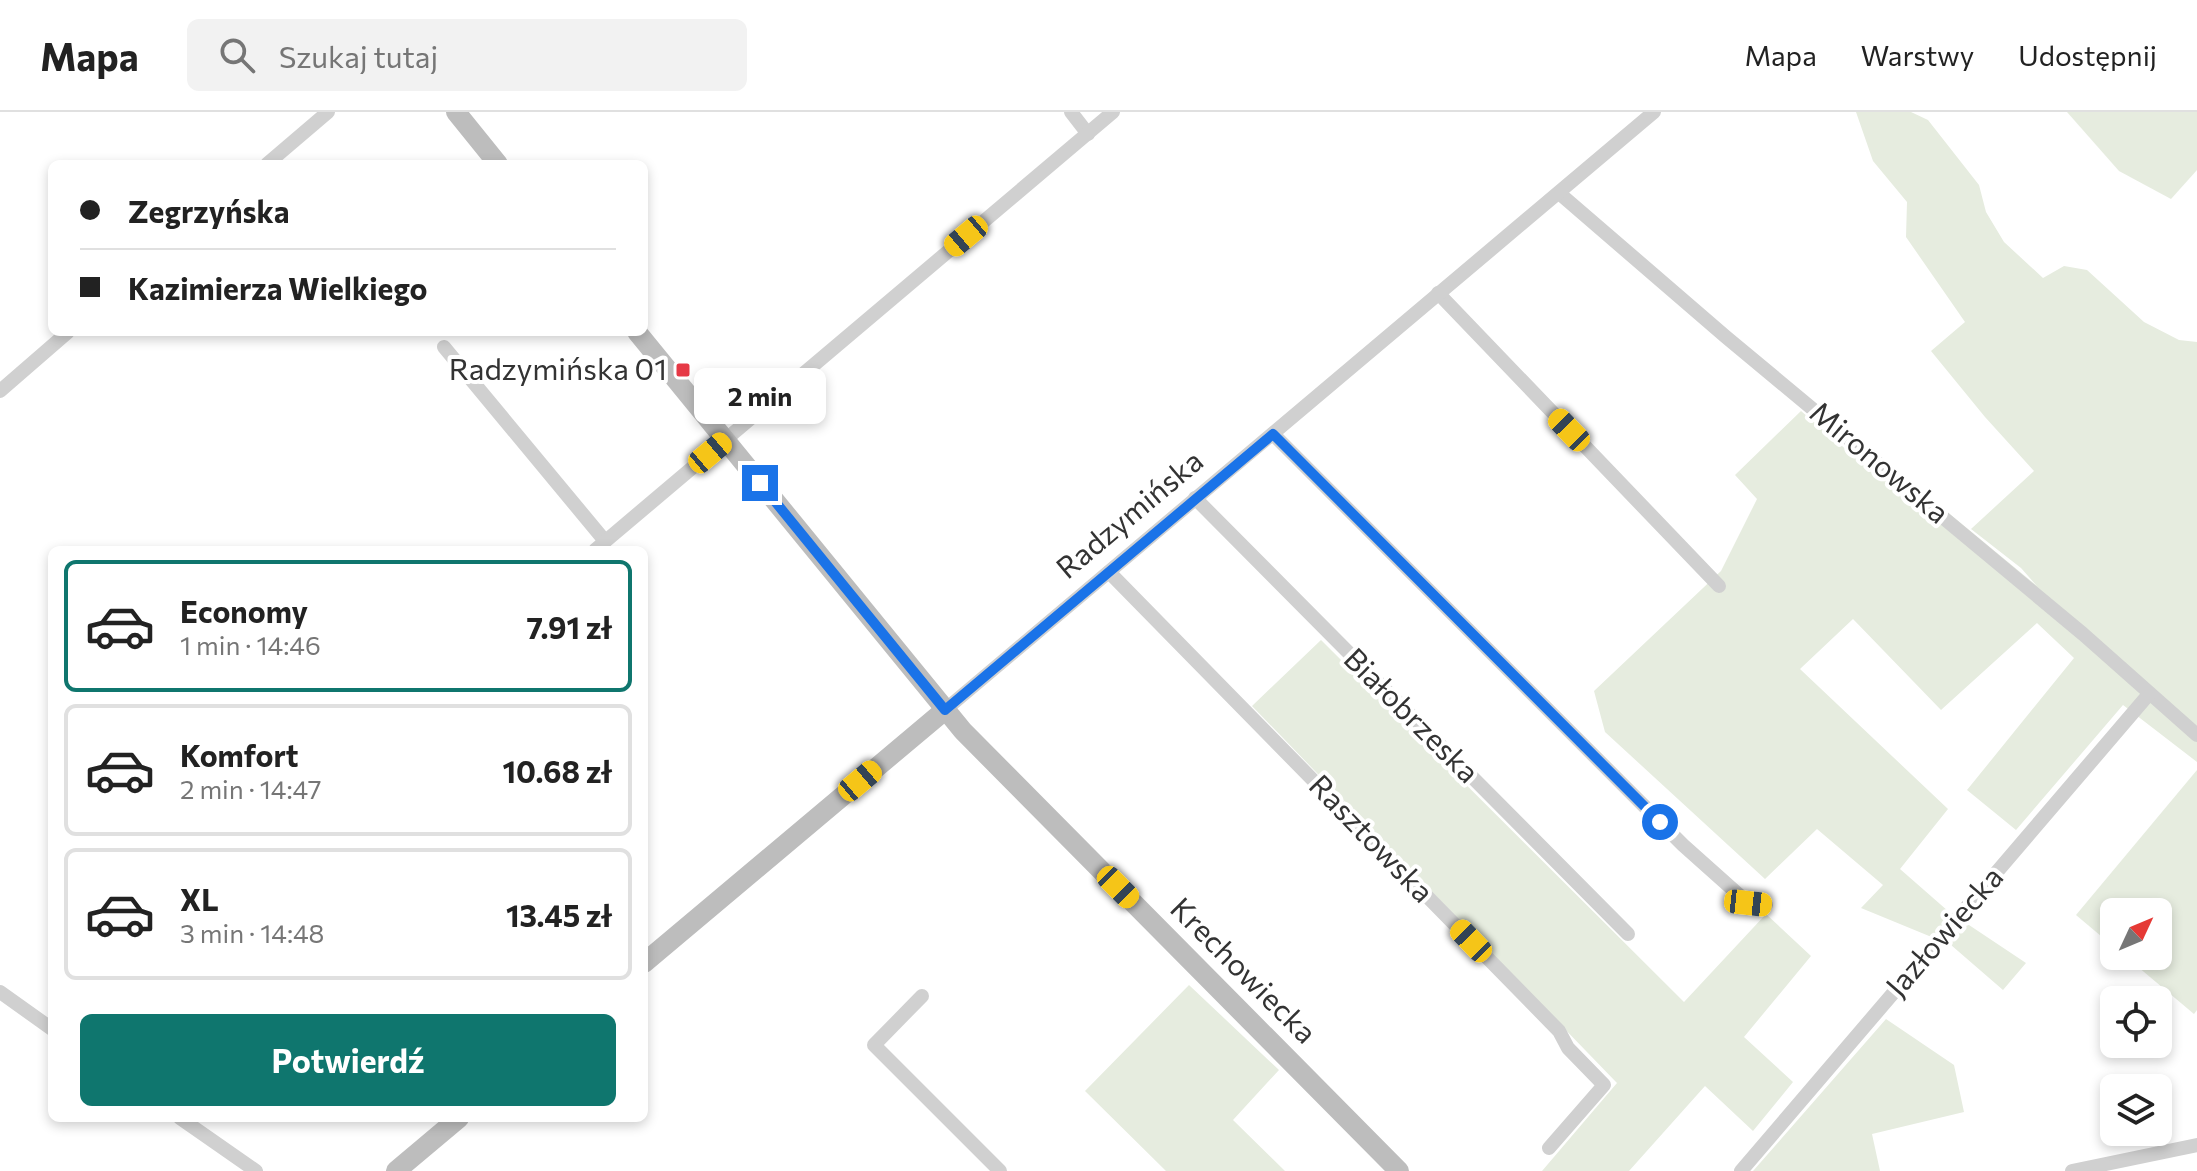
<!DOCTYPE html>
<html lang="pl">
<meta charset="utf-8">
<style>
:root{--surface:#fff;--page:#f2f2f2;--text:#222;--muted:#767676;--line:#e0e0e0;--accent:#0f766e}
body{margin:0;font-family:Commissioner,sans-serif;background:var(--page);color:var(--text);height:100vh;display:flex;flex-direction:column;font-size:30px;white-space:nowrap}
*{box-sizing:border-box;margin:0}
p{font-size:26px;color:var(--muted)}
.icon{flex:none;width:44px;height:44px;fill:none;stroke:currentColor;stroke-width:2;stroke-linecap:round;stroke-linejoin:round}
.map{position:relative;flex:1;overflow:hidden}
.panel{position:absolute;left:48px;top:434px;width:600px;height:576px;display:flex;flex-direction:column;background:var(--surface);border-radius:12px;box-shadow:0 4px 12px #0003}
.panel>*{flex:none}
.hud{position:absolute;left:48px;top:48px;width:600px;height:176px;border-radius:12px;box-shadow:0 4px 12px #0003;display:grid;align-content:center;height:176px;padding:0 32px;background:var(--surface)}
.needle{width:52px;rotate:46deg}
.buttons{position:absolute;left:2100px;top:786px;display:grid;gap:16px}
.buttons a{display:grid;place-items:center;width:72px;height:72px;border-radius:12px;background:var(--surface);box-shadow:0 4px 12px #0003;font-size:40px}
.end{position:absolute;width:36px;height:36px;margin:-18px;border:10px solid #1a73e8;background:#fff;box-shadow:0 0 0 4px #fff}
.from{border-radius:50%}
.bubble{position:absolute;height:56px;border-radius:12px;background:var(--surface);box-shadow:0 4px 12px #0003;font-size:26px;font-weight:700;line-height:56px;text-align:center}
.car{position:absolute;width:24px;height:48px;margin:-24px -12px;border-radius:10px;box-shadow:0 0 6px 2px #0007;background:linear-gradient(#f5c518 24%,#345 0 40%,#f5c518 0 76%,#345 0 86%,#f5c518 0)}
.hud b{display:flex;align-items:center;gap:28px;height:76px;font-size:30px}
.hud b+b{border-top:2px solid var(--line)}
.hud i{width:20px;height:20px;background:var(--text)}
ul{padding:14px 0 0;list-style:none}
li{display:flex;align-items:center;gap:24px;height:132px;margin:0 16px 12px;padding:0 16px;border:4px solid var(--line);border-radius:12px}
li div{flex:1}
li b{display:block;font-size:30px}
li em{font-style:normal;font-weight:700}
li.on{border-color:var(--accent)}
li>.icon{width:72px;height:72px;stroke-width:1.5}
.button{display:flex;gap:16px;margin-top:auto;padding:16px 32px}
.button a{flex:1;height:92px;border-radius:12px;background:var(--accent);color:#fff;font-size:32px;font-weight:700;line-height:92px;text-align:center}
header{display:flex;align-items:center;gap:48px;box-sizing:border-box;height:112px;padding:0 40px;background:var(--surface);border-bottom:2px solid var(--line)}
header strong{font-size:38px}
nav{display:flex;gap:44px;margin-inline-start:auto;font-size:28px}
.search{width:560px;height:72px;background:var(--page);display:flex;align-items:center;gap:20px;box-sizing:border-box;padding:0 28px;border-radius:12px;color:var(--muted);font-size:30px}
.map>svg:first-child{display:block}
</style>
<header>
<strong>Mapa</strong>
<div class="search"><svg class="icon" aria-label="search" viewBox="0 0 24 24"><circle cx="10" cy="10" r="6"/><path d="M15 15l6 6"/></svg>Szukaj tutaj</div>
<nav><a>Mapa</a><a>Warstwy</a><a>Udostępnij</a></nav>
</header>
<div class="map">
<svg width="2197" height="1059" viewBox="0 0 2197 1059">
<rect width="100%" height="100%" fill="#fff"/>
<g fill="#e6ecdf">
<path d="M1856,0H1911L1928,8L1979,73L1986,100L2004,130L2043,166L2064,154L2087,158L2144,210L2179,228L2197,230V650L2123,593L2016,718L1967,678L2074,546L2037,511L1941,598L1853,507L1800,557L1948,697L1900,757L1948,799L2026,851L2003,878L1951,833L1861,796L1883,773L1817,717L1765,767L1605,620L1594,579L1721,459L1757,387L1735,363L1801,299L1876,363L1905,365L2037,474L2021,456L1971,417L2034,359L1985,305L1931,239L1965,210L1906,125L1907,90L1873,49Z"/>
<path d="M2067,0H2197V58L2171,87L2119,59Z"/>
<path d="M1321,528L1684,890L1766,802L1811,844L1744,925L1793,970L1753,1019L1705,974L1629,1059H1542L1617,971L1252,594Z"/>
<path d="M2197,658V898L2194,902L2125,844H2158V800H2114V835L2076,803Z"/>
<path d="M1189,873L1279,958L1233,1008L1285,1059H1166L1085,979Z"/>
<path d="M1886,907L1954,953L1964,1000L1872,1022L1880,1059H1753Z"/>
</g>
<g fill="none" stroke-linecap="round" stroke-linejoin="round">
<g stroke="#d0d0d0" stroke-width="14">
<path d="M1071,0L1088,22"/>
<path d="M267,52L328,0"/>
<path d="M1559,81L1726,225L2083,522L2197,623"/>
<path d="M1438,181L1719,474"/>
<path d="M444,235L605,429"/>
<path d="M0,279L68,220"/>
<path d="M1273,322L1683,733L1748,791L1766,793"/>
<path d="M1195,386L1628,822"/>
<path d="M595,438L1113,0"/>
<path d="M1109,460L1559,919L1568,936L1604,973L1549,1036"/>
<path d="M945,598L1654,0"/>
<path d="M0,880L52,917"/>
<path d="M922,884L874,933L1000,1059"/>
<path d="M180,1006L256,1059"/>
<path d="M1741,1059L2149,582"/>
<path d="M2072,1059L2197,1033"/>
</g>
<g stroke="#bdbdbd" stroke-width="20">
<path d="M456,0L498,52"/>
<path d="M637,220L963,619L1399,1059"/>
<path d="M644,851L945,598"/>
<path d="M396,1059L459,1006"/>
</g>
</g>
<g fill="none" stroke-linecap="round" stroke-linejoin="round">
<path stroke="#1a73e8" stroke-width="10" d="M760,371L945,598L1273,322L1660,710"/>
</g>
<rect fill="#e63946" stroke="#fff" stroke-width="3" x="675" y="250" width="16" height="16" rx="4"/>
<g text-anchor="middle" stroke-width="8" stroke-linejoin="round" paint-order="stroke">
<g font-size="30" fill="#333" stroke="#fff" text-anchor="end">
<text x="667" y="268">Radzymińska 01</text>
</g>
<g font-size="30" fill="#333" stroke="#fff">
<text transform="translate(1879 351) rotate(40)" y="10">Mironowska</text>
<text transform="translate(1130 403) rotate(-40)" y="10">Radzymińska</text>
<text transform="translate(1411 604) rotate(45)" y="10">Białobrzeska</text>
<text transform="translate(1371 727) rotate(46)" y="10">Rasztowska</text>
<text transform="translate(1945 820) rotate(-49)" y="10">Jazłowiecka</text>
<text transform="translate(1243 859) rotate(45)" y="10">Krechowiecka</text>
</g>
</g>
</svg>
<div class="buttons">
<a><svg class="needle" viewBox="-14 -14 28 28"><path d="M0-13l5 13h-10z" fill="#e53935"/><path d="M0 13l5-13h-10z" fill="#767676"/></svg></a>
<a><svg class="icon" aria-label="locate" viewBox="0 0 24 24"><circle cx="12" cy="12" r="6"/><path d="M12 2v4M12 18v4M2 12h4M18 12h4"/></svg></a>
<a><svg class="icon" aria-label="layers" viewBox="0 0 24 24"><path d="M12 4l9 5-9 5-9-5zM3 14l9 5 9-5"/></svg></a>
</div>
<i class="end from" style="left:1660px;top:710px"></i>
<i class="end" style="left:760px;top:371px"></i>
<div class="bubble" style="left:694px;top:256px;width:132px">2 min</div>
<i class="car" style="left:966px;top:124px;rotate:230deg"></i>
<i class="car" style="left:1569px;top:318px;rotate:316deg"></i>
<i class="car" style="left:710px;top:341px;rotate:50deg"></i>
<i class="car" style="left:860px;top:669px;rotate:50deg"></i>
<i class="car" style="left:1118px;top:775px;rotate:135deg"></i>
<i class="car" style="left:1748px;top:791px;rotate:96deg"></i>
<i class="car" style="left:1471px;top:829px;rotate:316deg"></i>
<div class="hud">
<b><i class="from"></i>Zegrzyńska</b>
<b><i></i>Kazimierza Wielkiego</b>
</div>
<section class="panel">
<ul>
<li class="on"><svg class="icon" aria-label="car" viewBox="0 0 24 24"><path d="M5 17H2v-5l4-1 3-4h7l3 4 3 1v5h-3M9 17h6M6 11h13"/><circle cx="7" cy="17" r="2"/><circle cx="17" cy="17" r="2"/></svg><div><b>Economy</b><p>1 min · 14:46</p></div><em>7.91 zł</em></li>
<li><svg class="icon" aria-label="car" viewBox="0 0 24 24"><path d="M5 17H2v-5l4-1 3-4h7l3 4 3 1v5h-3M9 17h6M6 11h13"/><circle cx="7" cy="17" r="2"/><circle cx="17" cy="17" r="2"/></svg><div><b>Komfort</b><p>2 min · 14:47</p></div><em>10.68 zł</em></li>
<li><svg class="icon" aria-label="car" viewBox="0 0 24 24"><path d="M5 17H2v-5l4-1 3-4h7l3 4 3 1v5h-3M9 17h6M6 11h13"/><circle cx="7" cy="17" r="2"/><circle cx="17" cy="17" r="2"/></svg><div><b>XL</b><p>3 min · 14:48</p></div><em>13.45 zł</em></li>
</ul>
<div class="button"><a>Potwierdź</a></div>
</section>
</div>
